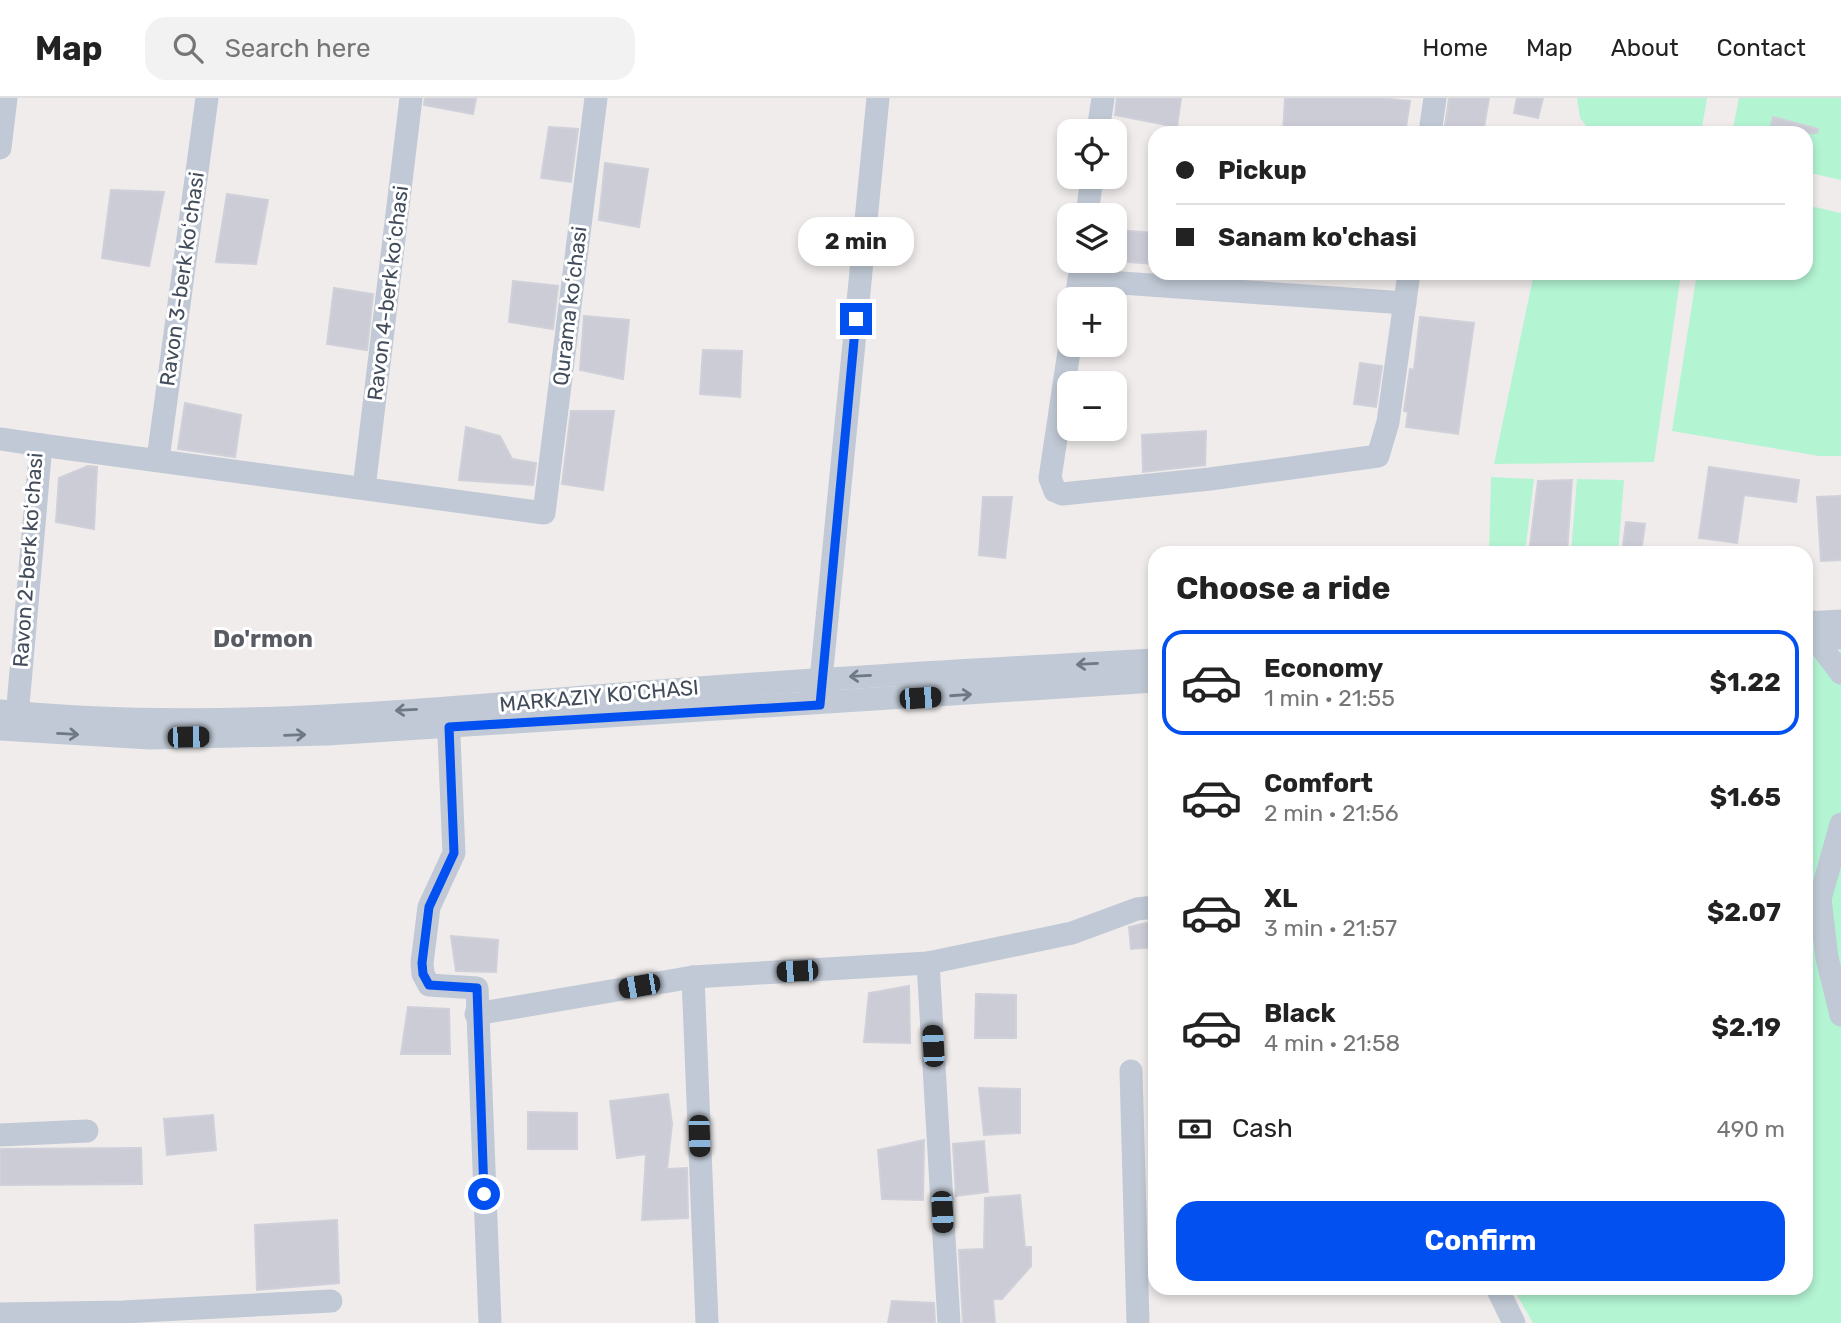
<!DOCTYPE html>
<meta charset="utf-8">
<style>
:root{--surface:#fff;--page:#f2f2f2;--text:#222;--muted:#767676;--line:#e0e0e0;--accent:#0350f1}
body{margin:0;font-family:Rubik,sans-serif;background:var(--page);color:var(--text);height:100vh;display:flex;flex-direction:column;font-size:26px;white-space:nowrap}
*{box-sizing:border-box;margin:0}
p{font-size:23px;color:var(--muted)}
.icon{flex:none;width:38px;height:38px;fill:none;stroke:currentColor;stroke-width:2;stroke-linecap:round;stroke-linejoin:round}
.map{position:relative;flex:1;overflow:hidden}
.details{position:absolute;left:1148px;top:448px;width:665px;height:749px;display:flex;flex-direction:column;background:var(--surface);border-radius:21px;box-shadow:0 4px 10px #0003}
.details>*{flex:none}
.banner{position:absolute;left:1148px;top:28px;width:665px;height:154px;border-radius:21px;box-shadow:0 4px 10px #0003;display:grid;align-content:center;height:154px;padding:0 28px;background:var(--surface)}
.fabs{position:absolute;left:1057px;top:21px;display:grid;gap:14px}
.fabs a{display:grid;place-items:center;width:70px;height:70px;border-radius:14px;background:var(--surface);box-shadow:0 4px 10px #0003;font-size:35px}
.end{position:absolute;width:32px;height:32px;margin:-16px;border:9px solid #0350f1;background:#fff;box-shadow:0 0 0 4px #fff}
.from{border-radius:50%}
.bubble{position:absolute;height:49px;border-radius:21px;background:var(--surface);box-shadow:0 4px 10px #0003;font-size:23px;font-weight:700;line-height:49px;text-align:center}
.car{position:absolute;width:21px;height:42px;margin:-21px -10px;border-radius:9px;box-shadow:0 0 5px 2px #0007;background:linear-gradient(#222 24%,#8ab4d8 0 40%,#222 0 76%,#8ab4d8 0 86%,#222 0)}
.banner b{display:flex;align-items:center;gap:24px;height:66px;font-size:26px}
.banner b+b{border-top:2px solid var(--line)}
.banner i{width:18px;height:18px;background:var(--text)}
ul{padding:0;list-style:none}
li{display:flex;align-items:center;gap:21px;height:105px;margin:0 14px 10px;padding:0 14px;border:4px solid transparent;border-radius:21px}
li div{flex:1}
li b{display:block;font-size:26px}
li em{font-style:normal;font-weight:700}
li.on{border-color:var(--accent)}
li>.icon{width:63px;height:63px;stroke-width:1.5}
h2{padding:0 28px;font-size:32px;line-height:84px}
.pay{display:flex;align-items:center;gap:18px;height:77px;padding:0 28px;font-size:26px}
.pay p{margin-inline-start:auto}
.cta{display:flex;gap:14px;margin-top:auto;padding:14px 28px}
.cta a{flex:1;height:80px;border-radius:21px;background:var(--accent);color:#fff;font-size:28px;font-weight:700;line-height:80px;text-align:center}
header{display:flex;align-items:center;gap:42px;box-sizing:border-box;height:98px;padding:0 35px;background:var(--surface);border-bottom:2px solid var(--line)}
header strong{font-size:33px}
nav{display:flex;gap:38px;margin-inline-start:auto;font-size:24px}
.search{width:490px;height:63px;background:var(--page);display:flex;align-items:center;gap:18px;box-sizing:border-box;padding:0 24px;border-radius:21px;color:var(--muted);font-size:26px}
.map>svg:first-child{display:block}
</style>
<header>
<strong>Map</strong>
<div class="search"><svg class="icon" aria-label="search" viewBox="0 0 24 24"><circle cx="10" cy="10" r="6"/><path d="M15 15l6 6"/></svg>Search here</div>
<nav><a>Home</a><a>Map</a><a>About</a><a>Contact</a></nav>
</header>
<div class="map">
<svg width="1841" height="1225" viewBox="0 0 1841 1225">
<rect width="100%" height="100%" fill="#efeceb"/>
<g fill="#b3f4d3">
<path d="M1577,0H1707L1701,35H1592L1580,20Z"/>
<path d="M1739,0H1841V82L1806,74V35H1732Z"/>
<path d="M1806,107L1841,115V358H1819L1672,333L1697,175H1806Z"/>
<path d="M1534,175H1681L1654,364L1494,366Z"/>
<path d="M1491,379L1534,381L1525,455H1489Z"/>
<path d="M1577,381L1624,382L1618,455H1571Z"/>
<path d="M1841,553V1225H1533L1513,1190H1806V555Z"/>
</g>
<g fill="#cbccd5" stroke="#cfd0d9" stroke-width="2">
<path d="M425,0H476L473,16L424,7Z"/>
<path d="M1117,0H1181L1177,29L1115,17Z"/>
<path d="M1285,0H1379L1410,3L1405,35H1283Z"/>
<path d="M1449,0H1489L1483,35H1444Z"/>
<path d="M1517,0H1543L1538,20L1514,15Z"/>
<path d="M1773,19L1818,31L1817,35H1769Z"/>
<path d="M549,29L578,31L571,84L541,80Z"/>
<path d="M605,65L648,71L639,129L599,122Z"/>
<path d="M111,92L164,94L149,168L102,160Z"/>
<path d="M227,96L268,102L256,166L216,164Z"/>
<path d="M1115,132L1155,135V166L1115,163Z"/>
<path d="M513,183L558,188L553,231L509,224Z"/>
<path d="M334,190L373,196L367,252L327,246Z"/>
<path d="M584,218L629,222L623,281L580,272Z"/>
<path d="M1420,219L1474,225L1458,336L1406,329L1408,314L1404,313L1410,271L1414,272Z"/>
<path d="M703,252L742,253L740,299L700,296Z"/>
<path d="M1360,265L1382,268L1376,309L1354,306Z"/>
<path d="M185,305L241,317L235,359L178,351Z"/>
<path d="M571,313H614L603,392L562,386Z"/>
<path d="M466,329L500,338L512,361L536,365L533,387L459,382Z"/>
<path d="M1206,333L1205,367L1143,374L1142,337Z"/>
<path d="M88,368L97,369L94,431L56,424L59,380Z"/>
<path d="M1709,369L1799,382L1796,404L1744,397L1737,445L1699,440Z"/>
<path d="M1572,382L1567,454L1529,455L1538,383Z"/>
<path d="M1841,398V462L1821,463L1817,399Z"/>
<path d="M983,399H1012L1005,460L979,457Z"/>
<path d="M1626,424L1645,426L1641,455H1622Z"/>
<path d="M1155,823V849L1131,851L1129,829Z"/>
<path d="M451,838L498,842L496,874L456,873Z"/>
<path d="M909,888L910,945L864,944L869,895Z"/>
<path d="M976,896L1016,897V940H975Z"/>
<path d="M408,909L449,911L450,956H401Z"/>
<path d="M979,990L1020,991V1035L984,1037Z"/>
<path d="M668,996L672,1026L667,1071L687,1070L688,1120L642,1122L646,1056L617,1060L610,1003Z"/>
<path d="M528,1014L577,1015V1051H528Z"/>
<path d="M213,1017L216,1052L167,1057L164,1021Z"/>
<path d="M924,1042L923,1102L882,1101L878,1052Z"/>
<path d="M984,1043L988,1094L956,1098L953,1046Z"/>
<path d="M141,1050L142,1086L0,1087V1051Z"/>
<path d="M1020,1097L1025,1149H1031V1168L1002,1201H993L995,1225H963L959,1152L984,1151L985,1100Z"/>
<path d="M337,1122L339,1185L257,1192L255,1127Z"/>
<path d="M892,1203L934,1205L935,1225H888Z"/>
</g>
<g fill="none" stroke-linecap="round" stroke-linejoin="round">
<g stroke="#c0c9d5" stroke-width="23">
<path d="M1098,33L1103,0"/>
<path d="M1430,35L1435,0"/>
<path d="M0,50L6,0"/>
<path d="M1087,117L1092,79"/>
<path d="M1079,182L1405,205"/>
<path d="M1076,201L1082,163"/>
<path d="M1070,247L1050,380L1055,393L1062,396L1210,381L1378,358L1388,324L1409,175"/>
<path d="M0,341L41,347L16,630"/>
<path d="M41,347L544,415L596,0"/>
<path d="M158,361L207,0"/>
<path d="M364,390L411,0"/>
<path d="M1814,524L1816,542L1841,575"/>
<path d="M1806,525L1841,523"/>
<path d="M1806,542L1841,540"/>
<path d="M820,592L878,0"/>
<path d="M0,613C202,634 407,613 609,597C791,582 973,572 1155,562"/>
<path d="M448,616L454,755L429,809L422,865L423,876L429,887L477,890L490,1225"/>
<path d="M0,631L150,640L327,636L1155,583"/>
<path d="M1841,726L1820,801L1827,860L1841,917"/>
<path d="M928,865L949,1225"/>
<path d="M693,879L707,1225"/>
<path d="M476,916L693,879L928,865L1072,835L1137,811L1155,809"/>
<path d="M1131,973L1138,1225"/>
<path d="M0,1037L87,1033"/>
<path d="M1497,1190L1514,1225"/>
<path d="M0,1216L123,1214L331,1203"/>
</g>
</g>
<defs><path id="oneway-shaft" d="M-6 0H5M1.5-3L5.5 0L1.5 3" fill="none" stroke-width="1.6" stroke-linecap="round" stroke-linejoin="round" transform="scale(1.75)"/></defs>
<g stroke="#6e7886">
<use href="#oneway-shaft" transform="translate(1087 566) rotate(177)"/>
<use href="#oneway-shaft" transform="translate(860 578) rotate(177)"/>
<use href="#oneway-shaft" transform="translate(961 597) rotate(-4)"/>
<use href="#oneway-shaft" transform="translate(406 612) rotate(177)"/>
<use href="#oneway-shaft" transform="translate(68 636) rotate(3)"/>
<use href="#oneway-shaft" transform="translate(295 637) rotate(-2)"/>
</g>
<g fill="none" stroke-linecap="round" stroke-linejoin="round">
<path stroke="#0350f1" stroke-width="9" d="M484,1096L477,890L429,887L423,876L422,865L429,809L454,755L449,629L820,607L856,221"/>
</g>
<g text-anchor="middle" stroke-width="6" stroke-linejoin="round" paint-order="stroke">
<g font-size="21" fill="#424c5b" stroke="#fff">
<text transform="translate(182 181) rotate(-82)" y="7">Ravon 3-berk koʻchasi</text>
<text transform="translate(388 195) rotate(-83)" y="7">Ravon 4-berk koʻchasi</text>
<text transform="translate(570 208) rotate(-83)" y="7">Qurama koʻchasi</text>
<text transform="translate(28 462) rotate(-86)" y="7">Ravon 2-berk koʻchasi</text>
<text transform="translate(599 598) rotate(-5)" y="7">MARKAZIY KO'CHASI</text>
</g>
<g font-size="24" font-weight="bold" fill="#585b62" stroke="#fff">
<text x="263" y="549">Do'rmon</text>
</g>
</g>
</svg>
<div class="fabs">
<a><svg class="icon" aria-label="locate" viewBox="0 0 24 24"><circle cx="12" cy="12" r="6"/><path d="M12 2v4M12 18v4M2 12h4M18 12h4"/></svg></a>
<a><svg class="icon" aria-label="layers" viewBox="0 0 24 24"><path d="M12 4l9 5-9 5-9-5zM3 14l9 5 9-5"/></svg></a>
<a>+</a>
<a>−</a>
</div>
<i class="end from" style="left:484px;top:1096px"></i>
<i class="end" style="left:856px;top:221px"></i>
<div class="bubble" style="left:798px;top:119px;width:116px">2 min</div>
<i class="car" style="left:920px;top:600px;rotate:86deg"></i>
<i class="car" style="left:188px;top:639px;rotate:89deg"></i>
<i class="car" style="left:797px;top:873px;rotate:267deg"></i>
<i class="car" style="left:639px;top:888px;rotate:260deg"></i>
<i class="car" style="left:933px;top:948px;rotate:357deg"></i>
<i class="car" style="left:699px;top:1038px;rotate:178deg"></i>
<i class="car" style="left:942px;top:1114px;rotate:177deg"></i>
<div class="banner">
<b><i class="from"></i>Pickup</b>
<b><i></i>Sanam ko'chasi</b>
</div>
<section class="details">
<h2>Choose a ride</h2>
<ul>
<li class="on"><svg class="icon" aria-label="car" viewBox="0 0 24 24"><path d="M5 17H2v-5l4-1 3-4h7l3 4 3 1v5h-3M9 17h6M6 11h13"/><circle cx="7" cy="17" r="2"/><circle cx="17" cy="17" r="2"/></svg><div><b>Economy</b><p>1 min · 21:55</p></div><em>$1.22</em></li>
<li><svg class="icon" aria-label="car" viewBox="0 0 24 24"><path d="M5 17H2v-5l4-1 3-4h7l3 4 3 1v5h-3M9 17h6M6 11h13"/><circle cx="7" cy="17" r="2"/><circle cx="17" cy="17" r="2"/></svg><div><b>Comfort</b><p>2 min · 21:56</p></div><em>$1.65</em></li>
<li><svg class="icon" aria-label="car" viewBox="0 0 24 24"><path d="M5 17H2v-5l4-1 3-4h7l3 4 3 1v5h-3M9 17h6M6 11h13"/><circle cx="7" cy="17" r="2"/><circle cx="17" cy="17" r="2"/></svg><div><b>XL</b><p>3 min · 21:57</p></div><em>$2.07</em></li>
<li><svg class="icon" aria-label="car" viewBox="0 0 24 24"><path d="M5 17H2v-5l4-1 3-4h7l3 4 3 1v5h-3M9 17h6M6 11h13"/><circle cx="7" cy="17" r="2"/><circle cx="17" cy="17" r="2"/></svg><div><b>Black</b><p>4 min · 21:58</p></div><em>$2.19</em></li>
</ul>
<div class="pay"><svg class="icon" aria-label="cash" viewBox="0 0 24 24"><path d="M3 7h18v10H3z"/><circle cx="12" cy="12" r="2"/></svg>Cash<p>490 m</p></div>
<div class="cta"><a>Confirm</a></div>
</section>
</div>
